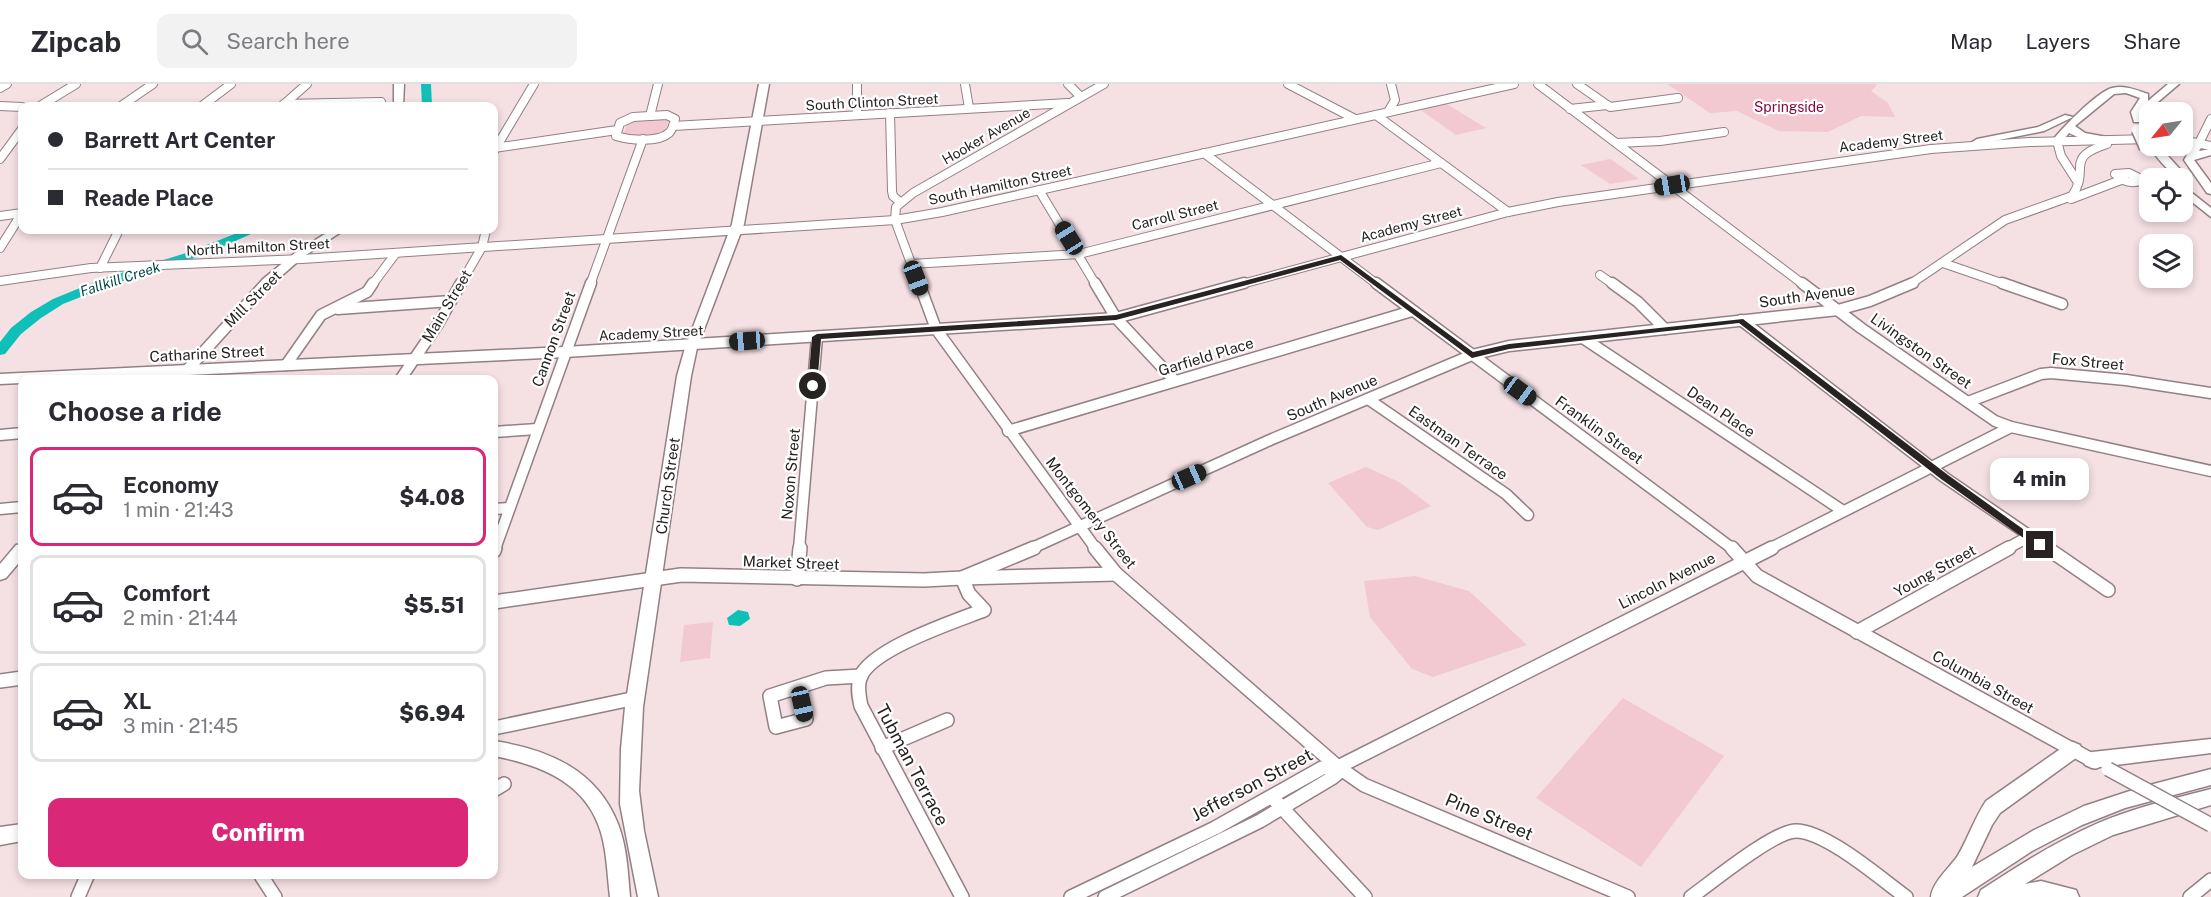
<!DOCTYPE html>
<meta charset="utf-8">
<style>
:root{--surface:#fff;--page:#f2f2f3;--text:#2b2b33;--muted:#7c7c81;--line:#e1e1e2;--accent:#db2777}
body{margin:0;font-family:"Public Sans",sans-serif;background:var(--page);color:var(--text);height:100vh;display:flex;flex-direction:column;font-size:22px;white-space:nowrap}
*{box-sizing:border-box;margin:0}
p{font-size:20px;color:var(--muted)}
.icon{flex:none;width:33px;height:33px;fill:none;stroke:currentColor;stroke-width:2;stroke-linecap:round;stroke-linejoin:round}
.map{position:relative;flex:1;overflow:hidden}
.drawer{position:absolute;left:18px;top:291px;width:480px;height:504px;display:flex;flex-direction:column;background:var(--surface);border-radius:12px;box-shadow:0 3px 9px #0003}
.drawer>*{flex:none}
.banner{position:absolute;left:18px;top:18px;width:480px;height:132px;border-radius:12px;box-shadow:0 3px 9px #0003;display:grid;align-content:center;height:132px;padding:0 30px;background:var(--surface)}
.needle{width:39px;rotate:240deg}
.controls{position:absolute;left:2139px;top:18px;display:grid;gap:12px}
.controls a{display:grid;place-items:center;width:54px;height:54px;border-radius:12px;background:var(--surface);box-shadow:0 3px 9px #0003;font-size:30px}
.end{position:absolute;width:27px;height:27px;margin:-14px;border:8px solid #292223;background:#fff;box-shadow:0 0 0 3px #fff}
.from{border-radius:50%}
.bubble{position:absolute;height:42px;border-radius:12px;background:var(--surface);box-shadow:0 3px 9px #0003;font-size:20px;font-weight:800;line-height:42px;text-align:center}
.car{position:absolute;width:18px;height:36px;margin:-18px -9px;border-radius:8px;box-shadow:0 0 4px 2px #0007;background:linear-gradient(#222 24%,#8ab4d8 0 40%,#222 0 76%,#8ab4d8 0 86%,#222 0)}
.banner b{display:flex;align-items:center;gap:21px;height:57px;font-size:22px}
.banner b+b{border-top:2px solid var(--line)}
.banner i{width:15px;height:15px;background:var(--text)}
ul{padding:0;list-style:none}
li{display:flex;align-items:center;gap:18px;height:99px;margin:0 12px 9px;padding:0 18px;border:3px solid var(--line);border-radius:12px}
li div{flex:1}
li b{display:block;font-size:22px}
li em{font-style:normal;font-weight:800}
li.active{border-color:var(--accent)}
li>.icon{width:54px;height:54px;stroke-width:1.5}
h2{padding:0 30px;font-size:27px;line-height:72px}
.cta{display:flex;gap:12px;margin-top:auto;padding:12px 30px}
.cta a{flex:1;height:69px;border-radius:12px;background:var(--accent);color:#fff;font-size:24px;font-weight:800;line-height:69px;text-align:center}
header{display:flex;align-items:center;gap:36px;box-sizing:border-box;height:84px;padding:0 30px;background:var(--surface);border-bottom:2px solid var(--line)}
header strong{font-size:28px}
nav{display:flex;gap:33px;margin-inline-start:auto;font-size:21px}
.search{width:420px;height:54px;background:var(--page);display:flex;align-items:center;gap:15px;box-sizing:border-box;padding:0 21px;border-radius:12px;color:var(--muted);font-size:22px}
.map>svg:first-child{display:block}
</style>
<header>
<strong>Zipcab</strong>
<div class="search"><svg class="icon" aria-label="search" viewBox="0 0 24 24"><circle cx="10" cy="10" r="6"/><path d="M15 15l6 6"/></svg>Search here</div>
<nav><a>Map</a><a>Layers</a><a>Share</a></nav>
</header>
<div class="map">
<svg width="2211" height="813" viewBox="0 0 2211 813">
<rect width="100%" height="100%" fill="#f5e0e4"/>
<g fill="#f2c8d1">
<path d="M1667,0H1875L1877,1L1871,7L1888,19L1895,33L1861,32L1828,48L1779,47L1737,27L1710,29Z"/>
<path d="M1445,19L1486,44L1456,51L1419,25Z"/>
<path d="M662,33L669,36L665,47L653,52L623,51L628,37Z"/>
<path d="M1610,75L1639,95L1610,100L1581,81Z"/>
<path d="M1366,383L1399,398L1431,422L1378,446L1367,443L1328,399Z"/>
<path d="M1415,492L1469,507L1527,561L1433,593L1412,585L1370,533L1364,497Z"/>
<path d="M713,538L710,574L680,578L684,541Z"/>
<path d="M1623,614L1724,672L1641,783L1536,714Z"/>
</g>
<path fill="#0fc0b9" d="M738,526L748,528L750,535L740,542L729,541L727,534Z"/>
<g fill="none" stroke-linecap="round" stroke-linejoin="round">
<g fill="#0fc0b9" fill-rule="evenodd">
<path d="M421,0H431L432,22H422Z"/>
<path d="M245,146H260L204,171L111,201L63,220L41,234L21,250L5,270L0,271V258L11,244L31,228L53,215L102,195L186,169Z"/>
</g>
<g stroke="#928084" stroke-width="10">
<g id="minor-far2">
<path d="M857,0V31"/>
<path d="M965,0L969,24"/>
<path d="M1068,0L1081,13"/>
<path d="M1288,0L1355,35"/>
<path d="M1538,0L1804,201"/>
<path d="M1577,0L1610,23L1678,14"/>
<path d="M0,4L7,0"/>
<path d="M284,20L381,18"/>
<path d="M0,22L22,23"/>
<path d="M40,22L76,0"/>
<path d="M121,22L153,0"/>
<path d="M202,22L231,0"/>
<path d="M282,22L307,0"/>
<path d="M1570,25L1607,21"/>
<path d="M1388,28L1395,16L1391,0"/>
<path d="M890,29L892,107L893,112L900,118"/>
<path d="M667,31L675,35C674,40 673,45 669,49C658,59 629,56 616,52L620,39L633,33Z"/>
<path d="M1376,31L1508,128"/>
<path d="M650,32L658,0"/>
<path d="M673,42L1068,19"/>
<path d="M2182,56L2211,62"/>
<path d="M2057,57L2061,72L2077,97"/>
<path d="M1617,59L1660,57L1724,48"/>
<path d="M2199,59L2211,35"/>
<path d="M494,64L617,46"/>
<path d="M494,67L534,0"/>
<path d="M1204,69L1378,201"/>
<path d="M0,75L22,45"/>
<path d="M2129,89L2143,96C2133,100 2123,98 2115,90Z"/>
<path d="M1039,106L1096,201"/>
<path d="M2071,115L2121,96"/>
<path d="M0,132L22,129"/>
<path d="M0,164L22,129"/>
<path d="M1943,179L2007,201"/>
<path d="M911,180L1079,170L1441,79"/>
<path d="M100,184L119,146"/>
<path d="M1600,191L1614,201"/>
<path d="M0,197L91,184L302,175L895,136L942,128L1514,0"/>
<path d="M372,201L396,169"/>
<path d="M460,201L482,163L486,146"/>
<path d="M590,201L643,55"/>
<path d="M919,201L895,136L896,123L913,109L1104,0"/>
<path d="M1238,201L1508,128L1558,118L1931,65L2029,58L2150,55"/>
<path d="M1909,201L2005,136L2072,112C2091,85 2063,74 2107,60"/>
</g>
</g>
<g stroke="#928084" stroke-width="13">
<g id="minor-far1">
<path d="M919,199L936,245L1096,465"/>
<path d="M1095,199L1116,234L1175,297"/>
<path d="M1376,199L1733,465"/>
<path d="M1612,199L1638,218L1665,245"/>
<path d="M1802,199L1861,244L1995,337L2011,343L2211,387"/>
<path d="M2002,199L2062,220"/>
<path d="M338,225L451,217"/>
<path d="M1741,236L1944,393L2049,465"/>
<path d="M1583,254L1843,427"/>
<path d="M286,281L321,231L367,208L373,199"/>
<path d="M0,295L565,268L1116,234L1244,199"/>
<path d="M400,296L438,240L461,199"/>
<path d="M1368,315L1506,410L1528,431"/>
<path d="M1968,318L2041,290L2051,289L2126,296L2211,309"/>
<path d="M1008,347L1412,227"/>
<path d="M494,348L537,345"/>
<path d="M0,351L22,349"/>
<path d="M0,425L22,423"/>
<path d="M494,425L509,424"/>
<path d="M495,465L591,199"/>
<path d="M799,465L817,253"/>
<path d="M1030,465L1270,356L1472,271L1509,262L1838,226L1870,217L1913,199"/>
<path d="M1769,465L2011,343"/>
<path d="M2006,465L2028,453"/>
</g>
</g>
<g stroke="#928084" stroke-width="16">
<g id="minor">
<path d="M1095,464L1116,490L1338,683L1364,701L1628,813"/>
<path d="M1732,464L1757,492L2095,678"/>
<path d="M2047,464L2108,506"/>
<path d="M494,467L495,464"/>
<path d="M797,495L800,464"/>
<path d="M494,518L681,491L924,496L962,494L1034,464"/>
<path d="M1857,548L2009,464"/>
<path d="M0,597L22,594"/>
<path d="M799,604L806,635L776,643L770,612L826,594L861,592"/>
<path d="M494,644L636,614"/>
<path d="M882,664L947,636"/>
<path d="M494,706L504,700"/>
<path d="M1272,713L1365,813"/>
<path d="M260,790L275,813"/>
<path d="M78,813L88,790"/>
<path d="M962,813L861,622C859,613 857,603 860,594C870,565 956,537 984,526L969,510L962,494L1116,490"/>
<path d="M1071,813L1215,744L1322,684L1338,683L1772,464"/>
<path d="M1105,813L1260,737L1332,694L1337,690L1338,683"/>
<path d="M1691,813C1712,798 1774,747 1796,747C1826,747 1881,795 1906,813"/>
<path d="M2190,813L2211,796"/>
</g>
</g>
<g stroke="#928084" stroke-width="3">
<g id="highway">
<path d="M394,0H404L403,22H394Z"/>
<path d="M759,0H769L744,140L697,264L691,292L643,623L639,707L644,747L658,813H638L620,720L621,665L625,623L677,292L685,264L732,140Z"/>
<path d="M2168,0H2179L2145,29L2141,30L2140,38H2134L2131,28L2140,14L2126,9L2114,10L2075,42L2085,49L2112,54V58L2082,55L2069,49L2061,59L2052,57C2061,45 2097,8 2112,4C2125,1 2136,6 2148,10V17Z"/>
<path d="M2065,31L2073,33L2044,47L1984,59L1971,65L1966,62L1977,55L2038,43Z"/>
<path d="M2150,33V52L2145,49V36Z"/>
<path d="M2195,57L2204,59L2199,67L2211,65V71L2194,76L2211,99V110L2207,109L2184,76Z"/>
<path d="M2150,61L2159,62L2186,92V96C2173,92 2157,77 2150,61Z"/>
<path d="M2182,101L2211,124V133L2182,110Z"/>
<path d="M331,146H344L303,173L271,201L185,296H171L263,195L295,169Z"/>
<path d="M22,460V475L6,494L0,496V480L16,461Z"/>
<path d="M2211,655V669L2092,684L2085,681L2083,676L2085,671L2092,668Z"/>
<path d="M494,657C548,665 597,686 618,740C627,763 628,789 630,813H610C607,789 607,762 598,740C581,696 536,680 494,672Z"/>
<path d="M2073,658L2080,661L2082,666L2080,671L2000,729L1992,741L1972,783L2034,746L2084,722L2142,703L2211,685V701L2125,724L2082,741L2032,767L1962,813H1931C1932,799 1949,784 1957,773C1968,755 1974,735 1986,717L2066,661Z"/>
<path d="M2211,705V721L2113,751L2072,771L2025,800L2041,797L2076,806L2079,813H1978L1981,806C2018,782 2055,758 2096,740C2133,724 2172,715 2211,705Z"/>
<path d="M22,740V757L0,761V743Z"/>
</g>
</g>
<use href="#minor-far2" stroke="#fff" stroke-width="8"/>
<use href="#minor-far1" stroke="#fff" stroke-width="10"/>
<use href="#minor" stroke="#fff" stroke-width="13"/>
<use href="#highway" fill="#fff" fill-rule="evenodd"/>
<g stroke="#928084" stroke-width="16" stroke-linecap="butt">
<path id="minor-bridge" d="M2108,685L2211,741"/>
</g>
<g stroke="#928084" stroke-width="13" stroke-linecap="butt">
<path id="highway-bridge" d="M2137,46L2145,64"/>
</g>
<use href="#minor-bridge" stroke="#fff" stroke-width="13"/>
<use href="#highway-bridge" stroke="#fff" stroke-width="10"/>
</g>
<path fill="#292223" d="M1341,171L1473,268L1509,260L1743,235L1948,391L2045,461L2040,464L2036,463L1941,395L1739,239L1509,265L1472,274L1340,176L1116,236L821,255L817,302L813,305L808,302L812,253L817,250L1116,231Z"/>
<g text-anchor="middle" stroke-width="4.5" stroke-linejoin="round" paint-order="stroke">
<g font-size="14" fill="#292223" stroke="#fff">
<text transform="translate(872 18) rotate(-3)" y="5">South Clinton Street</text>
<text transform="translate(986 52) rotate(-30)" y="5">Hooker Avenue</text>
<text transform="translate(1891 57) rotate(-7)" y="5">Academy Street</text>
<text transform="translate(1000 101) rotate(-12)" y="5">South Hamilton Street</text>
<text transform="translate(1175 131) rotate(-14)" y="5">Carroll Street</text>
<text transform="translate(1411 140) rotate(-15)" y="5">Academy Street</text>
<text transform="translate(258 163) rotate(-3)" y="5">North Hamilton Street</text>
<text transform="translate(651 249) rotate(-3)" y="5">Academy Street</text>
</g>
<g font-size="14" fill="#84093f" stroke="#fff">
<text x="1789" y="28">Springside</text>
</g>
<g font-size="14" font-style="italic" fill="#024845" stroke="#fff">
<text transform="translate(120 195) rotate(-18)" y="5">Fallkill Creek</text>
</g>
<g font-size="15" fill="#292223" stroke="#fff">
<text transform="translate(1807 212) rotate(-8)" y="5">South Avenue</text>
<text transform="translate(253 215) rotate(-45)" y="5">Mill Street</text>
<text transform="translate(447 222) rotate(-59)" y="5">Main Street</text>
<text transform="translate(554 255) rotate(-70)" y="5">Cannon Street</text>
<text transform="translate(1921 267) rotate(35)" y="5">Livingston Street</text>
<text transform="translate(207 270) rotate(-3)" y="5">Catharine Street</text>
<text transform="translate(1206 273) rotate(-17)" y="5">Garfield Place</text>
<text transform="translate(2088 278) rotate(5)" y="5">Fox Street</text>
<text transform="translate(1332 314) rotate(-23)" y="5">South Avenue</text>
<text transform="translate(1721 328) rotate(34)" y="5">Dean Place</text>
<text transform="translate(1599 346) rotate(36)" y="5">Franklin Street</text>
<text transform="translate(1458 359) rotate(35)" y="5">Eastman Terrace</text>
<text transform="translate(791 390) rotate(-85)" y="5">Noxon Street</text>
<text transform="translate(668 402) rotate(-82)" y="5">Church Street</text>
<text transform="translate(1091 429) rotate(52)" y="5">Montgomery Street</text>
<text transform="translate(791 479) rotate(2)" y="5">Market Street</text>
<text transform="translate(1935 487) rotate(-29)" y="5">Young Street</text>
<text transform="translate(1667 497) rotate(-27)" y="5">Lincoln Avenue</text>
<text transform="translate(1983 598) rotate(29)" y="5">Columbia Street</text>
</g>
<g font-size="18" fill="#292223" stroke="#fff">
<text transform="translate(912 681) rotate(62)" y="6">Tubman Terrace</text>
<text transform="translate(1252 701) rotate(-28)" y="6">Jefferson Street</text>
<text transform="translate(1489 733) rotate(23)" y="6">Pine Street</text>
</g>
</g>
</svg>
<div class="controls">
<a><svg class="needle" viewBox="-14 -14 28 28"><path d="M0-13l5 13h-10z" fill="#e53935"/><path d="M0 13l5-13h-10z" fill="#7c7c81"/></svg></a>
<a><svg class="icon" aria-label="locate" viewBox="0 0 24 24"><circle cx="12" cy="12" r="6"/><path d="M12 2v4M12 18v4M2 12h4M18 12h4"/></svg></a>
<a><svg class="icon" aria-label="layers" viewBox="0 0 24 24"><path d="M12 4l9 5-9 5-9-5zM3 14l9 5 9-5"/></svg></a>
</div>
<i class="end from" style="left:813px;top:302px"></i>
<i class="end" style="left:2040px;top:461px"></i>
<div class="bubble" style="left:1990px;top:374px;width:99px">4 min</div>
<i class="car" style="left:1672px;top:101px;rotate:261deg"></i>
<i class="car" style="left:1069px;top:154px;rotate:328deg"></i>
<i class="car" style="left:916px;top:194px;rotate:159deg"></i>
<i class="car" style="left:747px;top:257px;rotate:266deg"></i>
<i class="car" style="left:1520px;top:307px;rotate:126deg"></i>
<i class="car" style="left:1189px;top:393px;rotate:66deg"></i>
<i class="car" style="left:802px;top:620px;rotate:167deg"></i>
<div class="banner">
<b><i class="from"></i>Barrett Art Center</b>
<b><i></i>Reade Place</b>
</div>
<section class="drawer">
<h2>Choose a ride</h2>
<ul>
<li class="active"><svg class="icon" aria-label="car" viewBox="0 0 24 24"><path d="M5 17H2v-5l4-1 3-4h7l3 4 3 1v5h-3M9 17h6M6 11h13"/><circle cx="7" cy="17" r="2"/><circle cx="17" cy="17" r="2"/></svg><div><b>Economy</b><p>1 min · 21:43</p></div><em>$4.08</em></li>
<li><svg class="icon" aria-label="car" viewBox="0 0 24 24"><path d="M5 17H2v-5l4-1 3-4h7l3 4 3 1v5h-3M9 17h6M6 11h13"/><circle cx="7" cy="17" r="2"/><circle cx="17" cy="17" r="2"/></svg><div><b>Comfort</b><p>2 min · 21:44</p></div><em>$5.51</em></li>
<li><svg class="icon" aria-label="car" viewBox="0 0 24 24"><path d="M5 17H2v-5l4-1 3-4h7l3 4 3 1v5h-3M9 17h6M6 11h13"/><circle cx="7" cy="17" r="2"/><circle cx="17" cy="17" r="2"/></svg><div><b>XL</b><p>3 min · 21:45</p></div><em>$6.94</em></li>
</ul>
<div class="cta"><a>Confirm</a></div>
</section>
</div>
